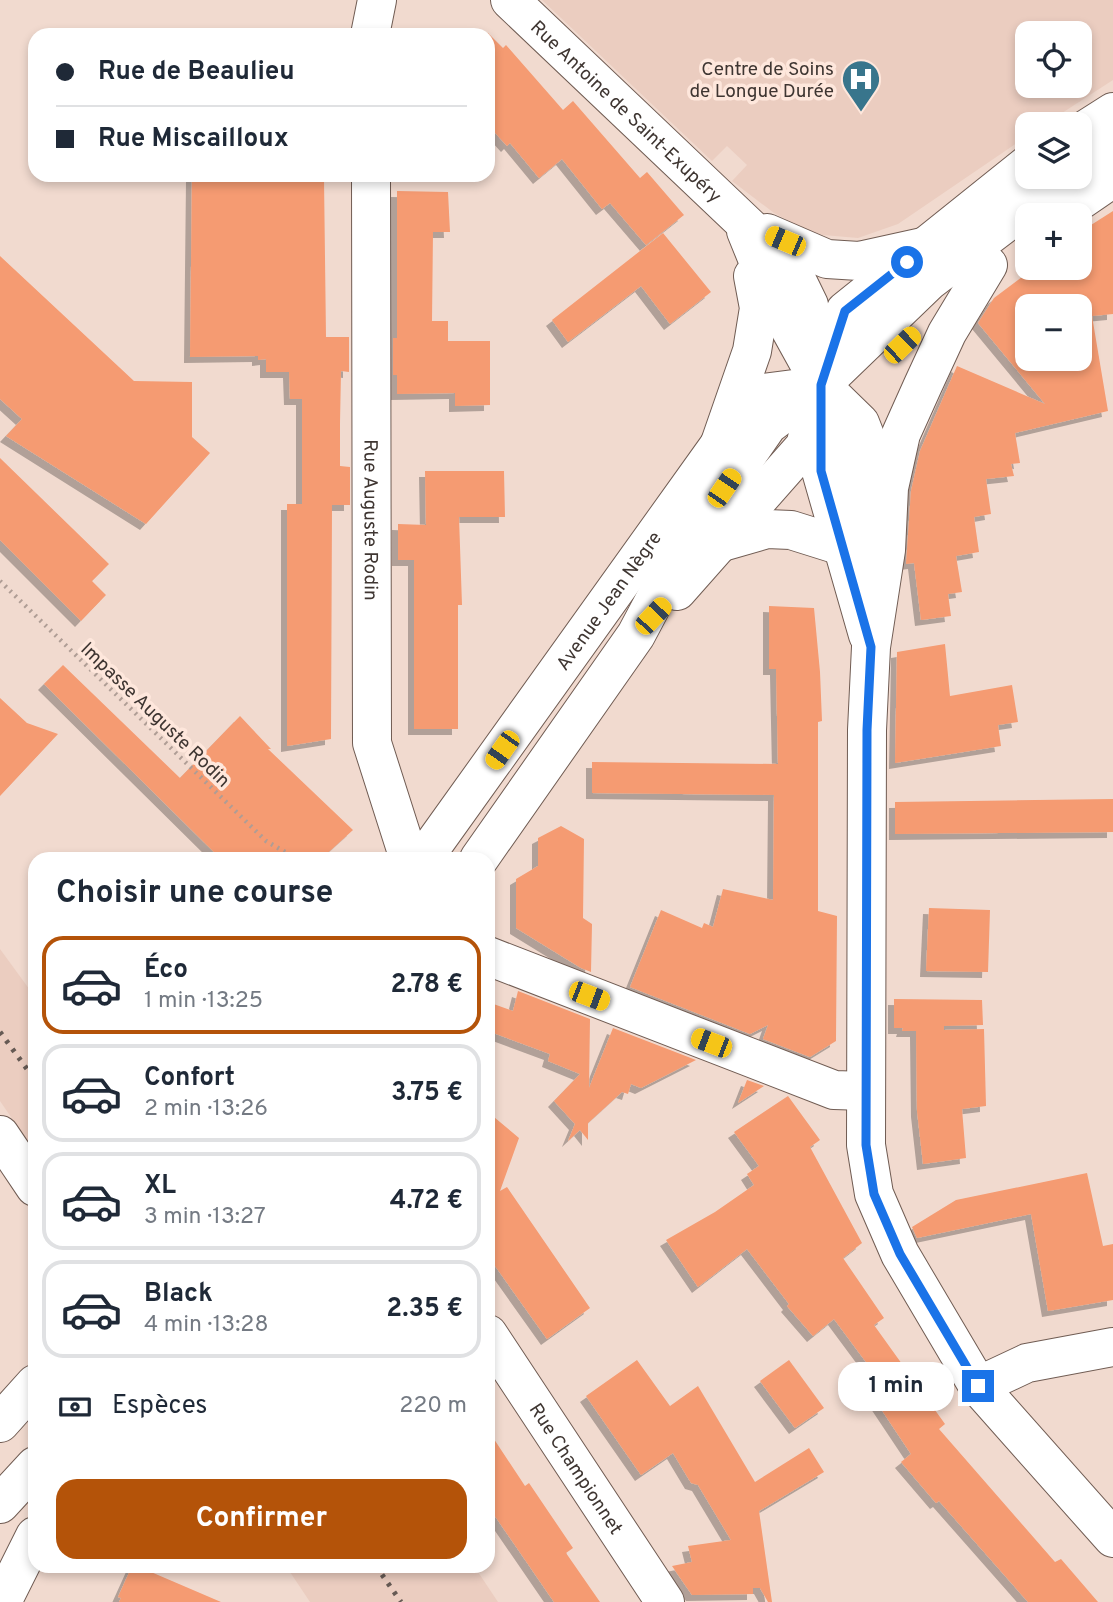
<!DOCTYPE html>
<html lang="fr">
<meta charset="utf-8">
<style>
:root{--surface:#fff;--page:#f2f2f3;--text:#1f2937;--muted:#747a83;--line:#e0e1e3;--accent:#b45309}
body{margin:0;font-family:Overpass,sans-serif;background:var(--page);color:var(--text);height:100vh;display:flex;flex-direction:column;font-size:26px;white-space:nowrap}
*{box-sizing:border-box;margin:0}
p{font-size:23px;color:var(--muted)}
.icon{flex:none;width:38px;height:38px;fill:none;stroke:currentColor;stroke-width:2;stroke-linecap:round;stroke-linejoin:round}
.map{position:relative;flex:1;overflow:hidden}
.sheet{position:absolute;left:28px;top:852px;width:467px;height:721px;display:flex;flex-direction:column;background:var(--surface);border-radius:21px;box-shadow:0 4px 10px #0003}
.sheet>*{flex:none}
.top-card{position:absolute;left:28px;top:28px;width:467px;height:154px;border-radius:21px;box-shadow:0 4px 10px #0003;display:grid;align-content:center;height:154px;padding:0 28px;background:var(--surface)}
.buttons{position:absolute;left:1015px;top:21px;display:grid;gap:14px}
.buttons a{display:grid;place-items:center;width:77px;height:77px;border-radius:14px;background:var(--surface);box-shadow:0 4px 10px #0003;font-size:35px}
.end{position:absolute;width:32px;height:32px;margin:-16px;border:9px solid #1a73e8;background:#fff;box-shadow:0 0 0 4px #fff}
.from{border-radius:50%}
.bubble{position:absolute;height:49px;border-radius:21px;background:var(--surface);box-shadow:0 4px 10px #0003;font-size:23px;font-weight:700;line-height:49px;text-align:center}
.car{position:absolute;width:21px;height:42px;margin:-21px -10px;border-radius:9px;box-shadow:0 0 5px 2px #0007;background:linear-gradient(#f5c518 24%,#345 0 40%,#f5c518 0 76%,#345 0 86%,#f5c518 0)}
.top-card b{display:flex;align-items:center;gap:24px;height:66px;font-size:26px}
.top-card b+b{border-top:2px solid var(--line)}
.top-card i{width:18px;height:18px;background:var(--text)}
ul{padding:0;list-style:none}
li{display:flex;align-items:center;gap:21px;height:98px;margin:0 14px 10px;padding:0 14px;border:4px solid var(--line);border-radius:21px}
li div{flex:1}
li b{display:block;font-size:26px}
li em{font-style:normal;font-weight:700}
li.active{border-color:var(--accent)}
li>.icon{width:63px;height:63px;stroke-width:1.5}
h2{padding:0 28px;font-size:32px;line-height:84px}
.pay{display:flex;align-items:center;gap:18px;height:77px;padding:0 28px;font-size:26px}
.pay p{margin-inline-start:auto}
.action{display:flex;gap:14px;margin-top:auto;padding:14px 28px}
.action a{flex:1;height:80px;border-radius:21px;background:var(--accent);color:#fff;font-size:28px;font-weight:700;line-height:80px;text-align:center}
.map>svg:first-child{display:block}
</style>
<div class="map">
<svg width="1113" height="1602" viewBox="0 0 1113 1602">
<defs>
<filter id="shadow"><feDropShadow dx="-6" dy="6" stdDeviation="0" flood-color="#0004"/></filter>
</defs>
<rect width="100%" height="100%" fill="#f1dacf"/>
<g fill="#ebcdc0" fill-rule="evenodd">
<path d="M542,0H1113V80L1045,124H1027V136L898,224L858,238L823,235L808,231L774,213L732,181L747,165L727,146L712,161ZM1027,33H1080V86H1027Z"/>
<path d="M0,949L35,997V1152L0,1101Z"/>
<path d="M286,1566H474L498,1602H310Z"/>
</g>
<g fill="#f59b72" fill-rule="evenodd" filter="url(#shadow)">
<path d="M488,33L503,48L506,45L563,110L573,101L640,178L647,172L684,215L646,245L610,203L602,209L562,159L539,178L510,143L507,146L488,125Z"/>
<path d="M192,175L324,178L326,337H349V372L341,371L340,423V466L350,467V505H332L331,739L287,746V504H302V399H290L289,372H266V359L258,360V356L190,357Z"/>
<path d="M397,191L448,192L450,232H433L432,321H448V341H490V405L455,406V393L397,394V375H393V338H397Z"/>
<path d="M1113,211V314L1092,316L1108,411L1015,433L1020,463L1011,464L1014,476L986,479L991,514L974,517L979,552L956,556L962,592L948,594L951,616L921,620L914,563L906,564L911,491L920,451L957,366L1045,404L978,323L994,298L1034,268H1080V232ZM1027,306H1080V359H1027Z"/>
<path d="M663,233L711,292L670,324L641,286L568,342L552,320Z"/>
<path d="M0,256L134,381L192,382V437L210,453L146,524L6,436L22,419L0,399Z"/>
<path d="M0,458L109,564L92,581L106,595L81,621L0,540Z"/>
<path d="M425,471H504L505,517H459L462,605H458V729H414V560H398V524L426,525Z"/>
<path d="M769,606L814,608L820,672L822,721L818,722V911L837,916L836,1041L810,1057L763,1039L768,1025L750,1034L630,987L661,910L702,928L704,923L713,927L723,889L773,900L774,795L592,793V762L778,764L776,669H769Z"/>
<path d="M945,644L950,696L1012,685L1018,722L998,725L1001,746L895,763L897,652Z"/>
<path d="M63,665L180,778L240,716L271,749H268L353,830L321,859H221L44,684Z"/>
<path d="M0,698L27,723L58,734L0,796Z"/>
<path d="M1113,799V832L895,834V802Z"/>
<path d="M561,826L584,839L583,918L592,924L591,972L581,968L516,928V879L538,866V838Z"/>
<path d="M929,908L990,910L988,972L926,971Z"/>
<path d="M518,991L590,1019L589,1088L613,1028L696,1060L641,1088L631,1084L628,1094L622,1092L588,1123V1140L580,1130L568,1141L575,1124L554,1101L580,1074L548,1061L550,1054L488,1031V1002L513,1011Z"/>
<path d="M894,999L982,1000L983,1025L944,1026V1030L984,1029L986,1106L962,1109L966,1158L923,1164L917,1111L916,1031H902L903,1028H894Z"/>
<path d="M747,1080L764,1086L738,1103Z"/>
<path d="M788,1096L820,1140L810,1147L862,1243L843,1258L884,1318L874,1325L945,1424L939,1429L1055,1562L1061,1559L1098,1602H1028L939,1501L936,1503L901,1462L911,1454L871,1394L883,1385L834,1319L813,1336L787,1306L789,1304L747,1249L698,1287L666,1240L715,1212L754,1185L747,1174L759,1166L734,1132Z"/>
<path d="M488,1112L519,1138L500,1191L507,1187L590,1308L547,1339L488,1256Z"/>
<path d="M1087,1173L1103,1246L1113,1244V1300L1048,1311L1031,1214L917,1238L912,1227L956,1200Z"/>
<path d="M637,1360L670,1406L698,1386L755,1482L809,1448L824,1472L759,1511L772,1602H768L760,1588H753V1594L692,1595L672,1566L692,1562L688,1546L731,1540L698,1485L691,1483L673,1453L641,1475L586,1396Z"/>
<path d="M789,1360L824,1408L795,1428L760,1381Z"/>
<path d="M488,1430L525,1486L529,1483L573,1548L566,1553L600,1602H554L488,1506Z"/>
<path d="M132,1566H137L221,1602H119L121,1598L118,1597Z"/>
</g>
<g fill="none" stroke-linecap="round" stroke-linejoin="round">
<g stroke="#705c53" stroke-width="40">
<g id="minor">
<path id="s1" d="M510,0L790,266L809,305L821,385L838,449L850,467L865,512L871,556"/>
<path d="M370,35L377,0"/>
<path id="s2" d="M371,175L372,743L409,859"/>
<path d="M746,231L774,300L821,385L860,423L871,451L878,498"/>
<path d="M767,233L827,259L859,261L927,246"/>
<path d="M988,265L947,333L923,385L901,434L889,488L886,550L871,647L867,730L866,1145L874,1194L900,1254L978,1386L1113,1538"/>
<path d="M821,418V471L868,635"/>
<path d="M720,443L752,351L759,308L753,276"/>
<path d="M722,542L767,529L791,530L842,546"/>
<path d="M488,956L834,1090L866,1091"/>
<path d="M0,1135L35,1187"/>
<path id="s3" d="M488,1334L665,1602"/>
<path d="M978,1386L1027,1363L1113,1347"/>
<path d="M2,1602L35,1536"/>
</g>
</g>
<g stroke="#705c53" stroke-width="40">
<g id="major">
<path d="M1080,133L1113,112"/>
<path d="M1080,167L1113,144"/>
<path d="M1059,215L1113,178"/>
<path d="M677,591L805,446L821,385L845,311L1027,165"/>
<path id="s4" d="M423,859L720,444L763,393L817,386"/>
<path d="M479,859L636,635L680,552L768,425L821,385L929,281L1066,177"/>
<path d="M0,1423L35,1384"/>
<path d="M0,1504L35,1466"/>
</g>
</g>
<path stroke="#af9d95" stroke-width="4.5" stroke-dasharray="2 5" stroke-linecap="butt" d="M0,581L266,841L297,859"/>
<use href="#minor" stroke="#fff" stroke-width="38"/>
<use href="#major" stroke="#fff" stroke-width="38"/>
<g stroke="#665a54" stroke-width="5" stroke-dasharray="3.5 7" stroke-linecap="butt">
<path d="M0,1032L35,1080"/>
<path d="M376,1566L401,1602"/>
</g>
</g>
<g fill="none" stroke-linecap="round" stroke-linejoin="round">
<path stroke="#1a73e8" stroke-width="9" d="M907,262L845,311L821,385V471L871,647L867,730L866,1145L874,1194L900,1254L978,1386"/>
</g>
<defs>
<g id="hospital-pin" transform="scale(2.0125)"><path d="M0 17L-7.5 6A9.5 9.5 0 1 1 7.5 6Z" fill="#38758c" stroke="#fee7dc"/><path d="M-5-5h3v3.5h4V-5h3V5h-3V1.5h-4V5h-3Z" fill="#fff"/></g>
</defs>
<g fill-rule="evenodd">
<use href="#hospital-pin" x="861" y="79"/>
</g>
<g text-anchor="middle" stroke-width="7" stroke-linejoin="round" paint-order="stroke">
<g font-size="19" fill="#3f3632" stroke="#fee7dc" text-anchor="end">
<text x="834" y="75">Centre de Soins<tspan x="834" dy="22">de Longue Durée</tspan></text>
</g>
<g font-size="19" fill="#3f3632" stroke="#fee7dc">
<text dy="7" stroke="none"><textPath href="#s1" startOffset="161">Rue Antoine de Saint-Exupéry</textPath></text>
<text dy="7" stroke="none"><textPath href="#s2" startOffset="345">Rue Auguste Rodin</textPath></text>
<text dy="7" stroke="none"><textPath href="#s4" startOffset="318">Avenue Jean Nègre</textPath></text>
<text transform="translate(156 714) rotate(44)" y="7">Impasse Auguste Rodin</text>
<text dy="7" stroke="none"><textPath href="#s3" startOffset="161">Rue Championnet</textPath></text>
</g>
</g>
</svg>
<div class="buttons">
<a><svg class="icon" aria-label="locate" viewBox="0 0 24 24"><circle cx="12" cy="12" r="6"/><path d="M12 2v4M12 18v4M2 12h4M18 12h4"/></svg></a>
<a><svg class="icon" aria-label="layers" viewBox="0 0 24 24"><path d="M12 4l9 5-9 5-9-5zM3 14l9 5 9-5"/></svg></a>
<a>+</a>
<a>−</a>
</div>
<i class="end from" style="left:907px;top:262px"></i>
<i class="end" style="left:978px;top:1386px"></i>
<div class="bubble" style="left:838px;top:1362px;width:116px">1 min</div>
<i class="car" style="left:785px;top:241px;rotate:293deg"></i>
<i class="car" style="left:902px;top:345px;rotate:46deg"></i>
<i class="car" style="left:724px;top:488px;rotate:34deg"></i>
<i class="car" style="left:653px;top:616px;rotate:43deg"></i>
<i class="car" style="left:502px;top:750px;rotate:215deg"></i>
<i class="car" style="left:589px;top:996px;rotate:111deg"></i>
<i class="car" style="left:711px;top:1043px;rotate:291deg"></i>
<div class="top-card">
<b><i class="from"></i>Rue de Beaulieu</b>
<b><i></i>Rue Miscailloux</b>
</div>
<section class="sheet">
<h2>Choisir une course</h2>
<ul>
<li class="active"><svg class="icon" aria-label="car" viewBox="0 0 24 24"><path d="M5 17H2v-5l4-1 3-4h7l3 4 3 1v5h-3M9 17h6M6 11h13"/><circle cx="7" cy="17" r="2"/><circle cx="17" cy="17" r="2"/></svg><div><b>Éco</b><p>1 min · 13:25</p></div><em>2.78 €</em></li>
<li><svg class="icon" aria-label="car" viewBox="0 0 24 24"><path d="M5 17H2v-5l4-1 3-4h7l3 4 3 1v5h-3M9 17h6M6 11h13"/><circle cx="7" cy="17" r="2"/><circle cx="17" cy="17" r="2"/></svg><div><b>Confort</b><p>2 min · 13:26</p></div><em>3.75 €</em></li>
<li><svg class="icon" aria-label="car" viewBox="0 0 24 24"><path d="M5 17H2v-5l4-1 3-4h7l3 4 3 1v5h-3M9 17h6M6 11h13"/><circle cx="7" cy="17" r="2"/><circle cx="17" cy="17" r="2"/></svg><div><b>XL</b><p>3 min · 13:27</p></div><em>4.72 €</em></li>
<li><svg class="icon" aria-label="car" viewBox="0 0 24 24"><path d="M5 17H2v-5l4-1 3-4h7l3 4 3 1v5h-3M9 17h6M6 11h13"/><circle cx="7" cy="17" r="2"/><circle cx="17" cy="17" r="2"/></svg><div><b>Black</b><p>4 min · 13:28</p></div><em>2.35 €</em></li>
</ul>
<div class="pay"><svg class="icon" aria-label="cash" viewBox="0 0 24 24"><path d="M3 7h18v10H3z"/><circle cx="12" cy="12" r="2"/></svg>Espèces<p>220 m</p></div>
<div class="action"><a>Confirmer</a></div>
</section>
</div>
